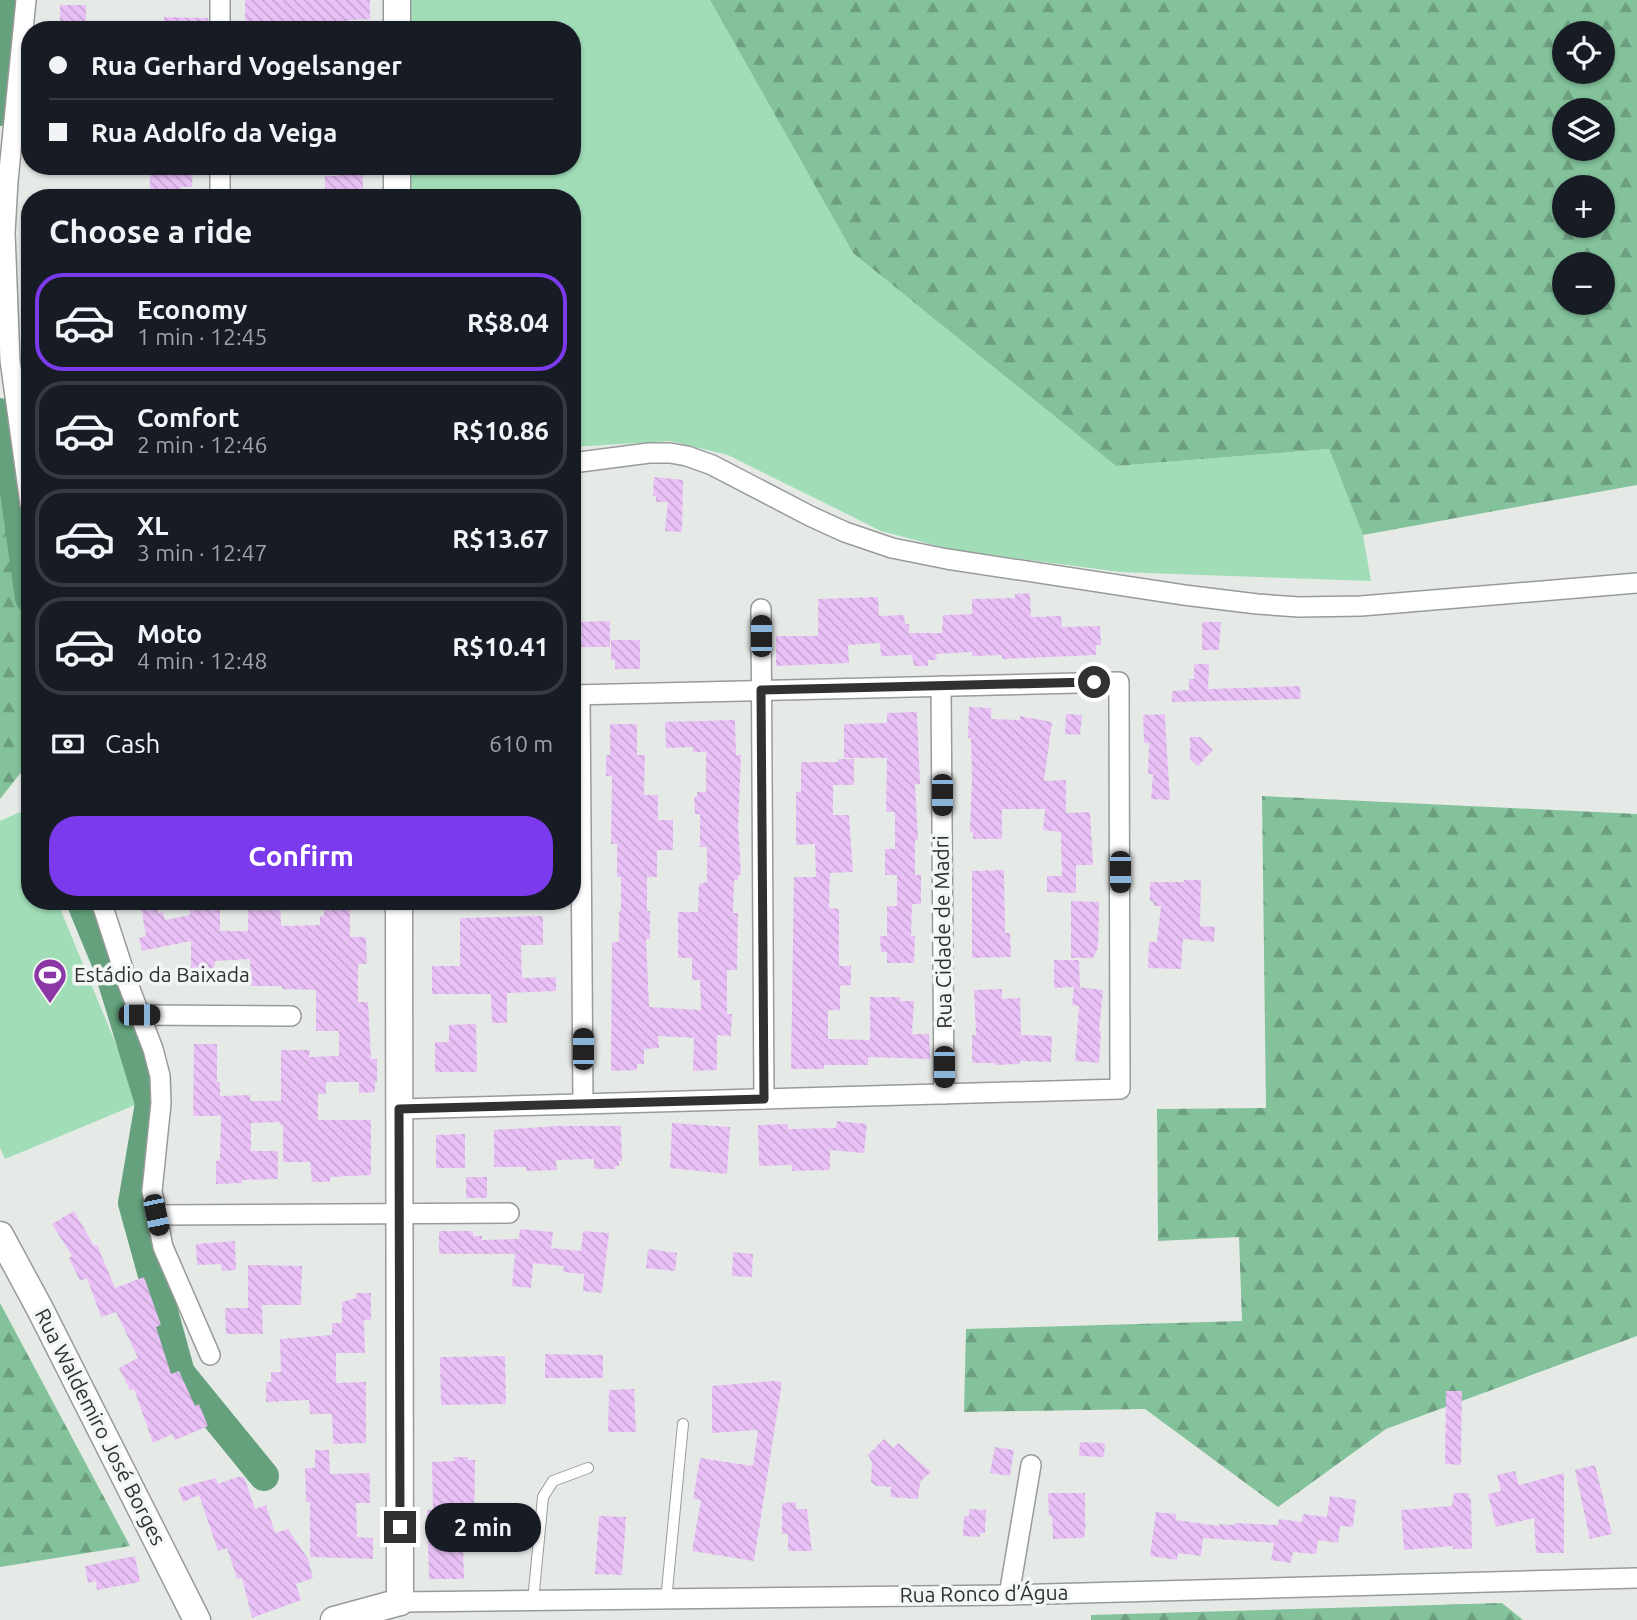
<!DOCTYPE html>
<meta charset="utf-8">
<style>
:root{--surface:#171b24;--page:#242831;--text:#f1f3f6;--muted:#9ea1a6;--line:#363941;--accent:#7c3aed}
body{margin:0;font-family:Ubuntu,sans-serif;background:var(--page);color:var(--text);height:100vh;display:flex;flex-direction:column;font-size:26px;white-space:nowrap}
*{box-sizing:border-box;margin:0}
p{font-size:23px;color:var(--muted)}
.icon{flex:none;width:38px;height:38px;fill:none;stroke:currentColor;stroke-width:2;stroke-linecap:round;stroke-linejoin:round}
.map{position:relative;flex:1;overflow:hidden}
.side{position:absolute;left:21px;top:189px;width:560px;height:721px;display:flex;flex-direction:column;background:var(--surface);border-radius:28px;box-shadow:0 2px 5px #0004}
.side>*{flex:none}
.top-card{position:absolute;left:21px;top:21px;width:560px;height:154px;border-radius:28px;box-shadow:0 2px 5px #0004;display:grid;align-content:center;height:154px;padding:0 28px;background:var(--surface)}
.tools{position:absolute;left:1552px;top:21px;display:grid;gap:14px}
.tools a{display:grid;place-items:center;width:63px;height:63px;border-radius:50%;background:var(--surface);box-shadow:0 2px 5px #0004;font-size:35px}
.end{position:absolute;width:32px;height:32px;margin:-16px;border:9px solid #303130;background:#fff;box-shadow:0 0 0 4px #fff}
.from{border-radius:50%}
.bubble{position:absolute;height:49px;border-radius:24px;background:var(--surface);box-shadow:0 2px 5px #0004;font-size:23px;font-weight:700;line-height:49px;text-align:center}
.car{position:absolute;width:21px;height:42px;margin:-21px -10px;border-radius:9px;box-shadow:0 0 5px 2px #0007;background:linear-gradient(#222 24%,#8ab4d8 0 40%,#222 0 76%,#8ab4d8 0 86%,#222 0)}
.top-card b{display:flex;align-items:center;gap:24px;height:66px;font-size:26px}
.top-card b+b{border-top:2px solid var(--line)}
.top-card i{width:18px;height:18px;background:var(--text)}
ul{padding:0;list-style:none}
li{display:flex;align-items:center;gap:21px;height:98px;margin:0 14px 10px;padding:0 14px;border:4px solid var(--line);border-radius:28px}
li div{flex:1}
li b{display:block;font-size:26px}
li em{font-style:normal;font-weight:700}
li.selected{border-color:var(--accent)}
li>.icon{width:63px;height:63px;stroke-width:1.5}
h2{padding:0 28px;font-size:32px;line-height:84px}
.pay{display:flex;align-items:center;gap:18px;height:77px;padding:0 28px;font-size:26px}
.pay p{margin-inline-start:auto}
.button{display:flex;gap:14px;margin-top:auto;padding:14px 28px}
.button a{flex:1;height:80px;border-radius:28px;background:var(--accent);color:#fff;font-size:28px;font-weight:700;line-height:80px;text-align:center}
.map>svg:first-child{display:block}
</style>
<div class="map">
<svg width="1637" height="1620" viewBox="0 0 1637 1620">
<defs>
<pattern id="forest-firs" width="22" height="20" patternUnits="userSpaceOnUse" patternTransform="scale(1.75)"><rect width="22" height="20" fill="#83c29b"/><path d="M5 1l3.5 6h-7zM16 11l3.5 6h-7z" fill="#6c9e7f"/></pattern>
<pattern id="building-back-hatch" width="6" height="6" patternUnits="userSpaceOnUse" patternTransform="scale(1.75)"><rect width="6" height="6" fill="#e9c1f7"/><path d="M-1 5l2 2M0 0l6 6M5-1l2 2" fill="none" stroke="#c8a6d4"/></pattern>
</defs>
<rect width="100%" height="100%" fill="#e6eae7"/>
<g fill="#a1deb8">
<path d="M410,0H710L853,253L1116,466L1329,449L1363,535L1371,581L1120,572L953,550L881,531L728,455L670,441L572,447V198H408L409,166H572V30H410Z"/>
<path d="M20,812L30,835V901H57L140,1103L5,1159L0,1148V821Z"/>
</g>
<g fill="url(#forest-firs)" fill-rule="evenodd">
<path d="M0,0H18L7,104H0Z"/>
<path d="M710,0H1637V485L1363,535L1329,449L1116,466L853,253ZM1603,33V72H1564V33ZM1603,110V149H1564V110ZM1603,187V226H1564V187ZM1603,264V303H1564V264Z"/>
<path d="M6,435L30,598V667L23,770L0,799V436Z"/>
<path d="M1262,796L1637,814V1336L1386,1429L1278,1507L1145,1409L964,1412L966,1329L1242,1321L1239,1237L1158,1241L1157,1109L1266,1108Z"/>
<path d="M0,1303L130,1546L0,1567Z"/>
<path d="M1502,1603L1523,1620H1091V1615Z"/>
</g>
<g fill="none" stroke-linecap="round" stroke-linejoin="round">
<g stroke="#64a17c" stroke-width="30">
<path d="M0,111L11,0"/>
<path d="M0,413L14,484L30,598"/>
<path d="M81,901L108,966L150,1103L133,1203L180,1373L264,1476"/>
</g>
</g>
<g fill="url(#building-back-hatch)">
<path d="M245,0H370V19L348,20V30H322V23L284,22V30H247V21L245,20Z"/>
<rect x="60" y="5" width="26" height="25"/>
<path d="M164,17L208,18V30H164Z"/>
<path d="M150,166H193L192,187H180V198H150Z"/>
<path d="M338,166H363V198H333V194H325V176H338Z"/>
<path d="M654,477L683,480L682,532L665,531L668,502H656V496H653Z"/>
<path d="M1030,593L1031,617L1061,616L1062,627L1100,626L1101,645H1096V655L1002,659V655L972,656V652L936,654L937,660H928V666H914L912,655L881,656L880,643L848,645L849,663L776,666V636H818V599L878,597L879,616L904,615L905,624H909V633H942L943,615L972,614V599L1015,598V594Z"/>
<path d="M610,621V647H580V622Z"/>
<path d="M1202,622H1221L1219,650H1202Z"/>
<path d="M611,640H640V669H615V660H611Z"/>
<path d="M1194,664H1209L1208,689L1300,686L1301,699L1172,702V691L1189,690V679H1194Z"/>
<path d="M969,707L991,708V719L1020,720V716L1052,722L1044,781L1066,780V813L1090,812L1093,865H1076V893L1047,892V876H1062L1061,832L1043,830L1045,809H1002V839H973V832H970L972,779L971,738H968Z"/>
<path d="M917,712L920,784H915L918,840H915V875H921V904H912L911,936H915L914,963H887V952H881L880,936H887V906H897V875H885V849H895V812H886L887,758H844V724L887,723V713Z"/>
<path d="M1066,714L1082,715L1080,735L1065,734Z"/>
<path d="M1165,714L1166,736L1170,800L1151,799L1153,774H1148L1149,743H1144L1143,715Z"/>
<path d="M735,720L736,755H741L738,826L741,875H738V880H734L733,913H738L737,970H727V1014H732L731,1036L717,1035V1070L693,1071L694,1038L658,1036L659,1048L644,1049V1064H637V1070L611,1071L612,942H619V911H621V877H617V844H611L612,776H606V755H610V724H637V755H645L644,795H658V820H673V850H657V877H647V911H650V939H646L649,1007L701,1010L700,980H692V958H678V912H698L699,884L707,882V847H700V814H695L694,797H697V792H706V752H693V747L666,748L665,722Z"/>
<path d="M1190,737H1200L1213,750L1198,766L1190,759Z"/>
<path d="M838,759H854V785H833V815H849L853,872L830,873L829,908L839,909V966H851V985L840,986V1010H828V1039L870,1040V997H900V1001H914L912,1034H929L930,1059L868,1057V1065H824V1069H791L794,877H816L815,844L796,845V792H801V762H838Z"/>
<path d="M1004,870L1005,933H1010L1011,957L972,958V871Z"/>
<path d="M1184,880H1201L1200,926L1215,927L1214,942L1183,939L1181,969L1148,968L1149,942H1157L1161,906H1154L1153,901H1150V882H1184Z"/>
<path d="M140,901H158V913L163,912L165,920L190,915V901H220V931H248V901H280L281,926L320,925V916H324V908L350,907V937H366L367,964H358V1002H368L371,1059H377V1082H375V1092L359,1093V1082H326V1094H318V1120H371V1175L330,1177V1182H312L310,1162H283V1125H280V1122L251,1123V1151H278V1179L242,1180V1183L216,1184V1161L220,1160L221,1116H193L194,1044H217V1082H220V1096L250,1095V1101H281V1050H310L309,1057L339,1056V1031H316V990L282,989V986H251L250,959L215,961L214,975H191V941L142,951L139,938L146,936Z"/>
<path d="M1071,901L1099,902L1098,948L1093,958H1071Z"/>
<path d="M543,916V945H521L522,978L556,977V991L507,993V1023H492L491,994H432V966H460V918Z"/>
<path d="M1054,960H1079L1080,987H1077L1103,990L1099,1031H1101L1099,1063L1075,1061L1079,1006L1072,1005L1074,987L1054,988Z"/>
<path d="M1002,989V999L1020,998L1021,1035L1052,1036L1051,1062L1020,1061V1064L995,1065V1063H972V1035H976L974,990Z"/>
<path d="M476,1024L477,1072H435V1042H449V1025Z"/>
<path d="M837,1121L867,1124L864,1153L830,1150V1170L792,1171V1165L759,1166L758,1125L788,1124V1129L836,1128Z"/>
<path d="M672,1123L730,1127L727,1174L670,1168Z"/>
<path d="M558,1126H621L622,1161H619V1166H615V1169H594V1159L556,1160L557,1170L526,1171V1167H494V1130Z"/>
<path d="M465,1134V1168H436V1135Z"/>
<rect x="466" y="1177" width="21" height="21"/>
<path d="M74,1211L94,1246L97,1245L115,1288L144,1277L161,1325L156,1327L171,1374L179,1371L195,1406L199,1404L208,1426L175,1440L172,1434L153,1443L134,1389L130,1390L119,1368L138,1358L116,1312L101,1317L87,1278L80,1281L69,1258L72,1256L52,1224Z"/>
<path d="M520,1229L553,1232L551,1248L581,1251L583,1231L609,1233L602,1293L583,1291L584,1274L563,1272L564,1266L533,1263L531,1288L512,1286L515,1254H439V1231H473V1236H482V1240L519,1239Z"/>
<path d="M235,1241L236,1270L222,1271L221,1264L197,1265L196,1244Z"/>
<path d="M648,1249L677,1253L675,1271L646,1268Z"/>
<path d="M733,1252L753,1254L752,1277L732,1276Z"/>
<path d="M248,1265L302,1266L301,1305H262L263,1334H226L225,1308H248Z"/>
<path d="M356,1293H371V1320H364L365,1353H336V1383L366,1382V1443L333,1444L332,1414H310L309,1400L266,1402V1382H271V1372H281L280,1339L332,1335V1323H342V1302L356,1298Z"/>
<path d="M545,1354L603,1355V1378H545Z"/>
<path d="M505,1356L506,1404L441,1405L440,1357Z"/>
<path d="M772,1381L782,1382L754,1561L692,1551L701,1500L693,1499L700,1458L753,1466L758,1430L712,1433V1386Z"/>
<path d="M634,1389L636,1432H608L609,1390Z"/>
<path d="M1446,1391H1462L1461,1465L1445,1464Z"/>
<path d="M884,1439L893,1448L898,1443L931,1472L920,1482L918,1499L890,1497L891,1487L876,1486L871,1482L872,1462L868,1455Z"/>
<path d="M1080,1442L1105,1443L1104,1457L1079,1456Z"/>
<path d="M995,1447L1014,1450L1010,1476L990,1473Z"/>
<path d="M315,1450H329L330,1474L370,1473V1503H356L357,1537L373,1538V1559L310,1557V1502H306L305,1468H315Z"/>
<path d="M454,1457H468V1460H475L474,1540L463,1541L464,1579H429L427,1510H433L432,1462L455,1461Z"/>
<path d="M1595,1465L1612,1534L1590,1539L1575,1470Z"/>
<path d="M1515,1471L1519,1485L1564,1473V1553H1536L1534,1518L1496,1527L1488,1494L1501,1491L1497,1475Z"/>
<path d="M237,1477H244L255,1509L266,1505L275,1533L288,1529L308,1559L313,1578L296,1584L301,1600L252,1618L242,1578L237,1579L227,1548L218,1551L199,1495L183,1502L178,1488L216,1478L218,1484Z"/>
<path d="M1048,1493H1085V1524H1086L1084,1538L1053,1539L1052,1516H1049Z"/>
<path d="M1454,1493H1469V1498H1471L1472,1549H1453V1546L1404,1550L1401,1510L1452,1506Z"/>
<path d="M1330,1496L1356,1500L1353,1527L1340,1526L1338,1543L1318,1540L1316,1554L1293,1552L1291,1563L1271,1560L1274,1543L1203,1538L1201,1556L1178,1553L1177,1560L1150,1556L1156,1512L1176,1514V1520L1219,1526V1524L1234,1525V1523L1278,1525L1279,1519L1302,1522L1303,1514L1327,1517Z"/>
<path d="M796,1502V1509H807L812,1551H788V1534H782V1503Z"/>
<path d="M969,1509L986,1510L985,1533H980V1537L963,1536L964,1516H969Z"/>
<path d="M599,1516L626,1517L622,1575L595,1574Z"/>
<path d="M135,1556L140,1582L97,1590L96,1581L88,1583L85,1566Z"/>
</g>
<g fill="none" stroke-linecap="round" stroke-linejoin="round">
<g stroke="#989b99" stroke-width="12">
<g id="lane">
<path d="M533,1601L543,1497L553,1481L588,1468"/>
<path d="M666,1601L683,1424"/>
</g>
</g>
<g stroke="#989b99" stroke-width="22">
<g id="street">
<path d="M26,0L8,181L5,233L10,360L30,504"/>
<path d="M220,0V30"/>
<path d="M220,166V198"/>
<path d="M572,463L649,453H670L687,456L712,465L810,516L845,532L892,548L947,559L1184,595L1257,604L1299,607L1361,606L1637,583"/>
<path d="M761,609L764,1099"/>
<path d="M941,686L944,1094"/>
<path d="M580,695L583,1104"/>
<path d="M101,901L128,984L153,1049L160,1076L161,1103L152,1191L163,1247L210,1355"/>
<path d="M139,1015L291,1016"/>
<path d="M399,1109L1120,1089L1119,682L572,695"/>
<path d="M156,1215L509,1213"/>
<path d="M1009,1595L1031,1465"/>
<path d="M400,1602L1009,1595L1637,1578"/>
</g>
</g>
<g stroke="#989b99" stroke-width="29">
<g id="secondary">
<path d="M397,0V30"/>
<path d="M397,166V198"/>
<path d="M399,901L400,1602"/>
<path d="M0,1235L40,1309L197,1620"/>
<path d="M334,1620L400,1602"/>
</g>
</g>
<use href="#lane" stroke="#fff" stroke-width="10"/>
<use href="#street" stroke="#fff" stroke-width="19"/>
<use href="#secondary" stroke="#fff" stroke-width="26"/>
</g>
<g fill="none" stroke-linecap="round" stroke-linejoin="round">
<path stroke="#303130" stroke-width="9" d="M400,1527L399,1109L764,1099L761,690L1094,682"/>
</g>
<defs>
<g id="stadium-pin" transform="scale(1.75)"><path d="M0 17L-7.5 6A9.5 9.5 0 1 1 7.5 6Z" fill="#8b37a6" stroke="#f3f7f4"/><path d="M0-5a6.5 5 0 1 0 0 10a6.5 5 0 1 0 0-10ZM-3.5-1.8h7v3.6h-7Z" fill="#fff"/></g>
</defs>
<g fill-rule="evenodd">
<use href="#stadium-pin" x="50" y="975"/>
</g>
<g text-anchor="middle" stroke-width="7" stroke-linejoin="round" paint-order="stroke">
<g font-size="21" fill="#303130" stroke="#f3f7f4">
<text transform="translate(943 932) rotate(-91)" y="7">Rua Cidade de Madri</text>
<text transform="translate(100 1427) rotate(63)" y="7">Rua Waldemiro José Borges</text>
<text transform="translate(984 1594) rotate(-1)" y="7">Rua Ronco d’Água</text>
</g>
<g font-size="21" fill="#303130" stroke="#f3f7f4" text-anchor="start">
<text x="74" y="982">Estádio da Baixada</text>
</g>
</g>
</svg>
<div class="tools">
<a><svg class="icon" aria-label="locate" viewBox="0 0 24 24"><circle cx="12" cy="12" r="6"/><path d="M12 2v4M12 18v4M2 12h4M18 12h4"/></svg></a>
<a><svg class="icon" aria-label="layers" viewBox="0 0 24 24"><path d="M12 4l9 5-9 5-9-5zM3 14l9 5 9-5"/></svg></a>
<a>+</a>
<a>−</a>
</div>
<i class="end from" style="left:1094px;top:682px"></i>
<i class="end" style="left:400px;top:1527px"></i>
<div class="bubble" style="left:425px;top:1503px;width:116px">2 min</div>
<i class="car" style="left:761px;top:636px;rotate:0deg"></i>
<i class="car" style="left:942px;top:795px;rotate:180deg"></i>
<i class="car" style="left:1120px;top:872px;rotate:180deg"></i>
<i class="car" style="left:139px;top:1015px;rotate:90deg"></i>
<i class="car" style="left:583px;top:1049px;rotate:0deg"></i>
<i class="car" style="left:944px;top:1067px;rotate:180deg"></i>
<i class="car" style="left:156px;top:1215px;rotate:168deg"></i>
<div class="top-card">
<b><i class="from"></i>Rua Gerhard Vogelsanger</b>
<b><i></i>Rua Adolfo da Veiga</b>
</div>
<section class="side">
<h2>Choose a ride</h2>
<ul>
<li class="selected"><svg class="icon" aria-label="car" viewBox="0 0 24 24"><path d="M5 17H2v-5l4-1 3-4h7l3 4 3 1v5h-3M9 17h6M6 11h13"/><circle cx="7" cy="17" r="2"/><circle cx="17" cy="17" r="2"/></svg><div><b>Economy</b><p>1 min · 12:45</p></div><em>R$8.04</em></li>
<li><svg class="icon" aria-label="car" viewBox="0 0 24 24"><path d="M5 17H2v-5l4-1 3-4h7l3 4 3 1v5h-3M9 17h6M6 11h13"/><circle cx="7" cy="17" r="2"/><circle cx="17" cy="17" r="2"/></svg><div><b>Comfort</b><p>2 min · 12:46</p></div><em>R$10.86</em></li>
<li><svg class="icon" aria-label="car" viewBox="0 0 24 24"><path d="M5 17H2v-5l4-1 3-4h7l3 4 3 1v5h-3M9 17h6M6 11h13"/><circle cx="7" cy="17" r="2"/><circle cx="17" cy="17" r="2"/></svg><div><b>XL</b><p>3 min · 12:47</p></div><em>R$13.67</em></li>
<li><svg class="icon" aria-label="car" viewBox="0 0 24 24"><path d="M5 17H2v-5l4-1 3-4h7l3 4 3 1v5h-3M9 17h6M6 11h13"/><circle cx="7" cy="17" r="2"/><circle cx="17" cy="17" r="2"/></svg><div><b>Moto</b><p>4 min · 12:48</p></div><em>R$10.41</em></li>
</ul>
<div class="pay"><svg class="icon" aria-label="cash" viewBox="0 0 24 24"><path d="M3 7h18v10H3z"/><circle cx="12" cy="12" r="2"/></svg>Cash<p>610 m</p></div>
<div class="button"><a>Confirm</a></div>
</section>
</div>
